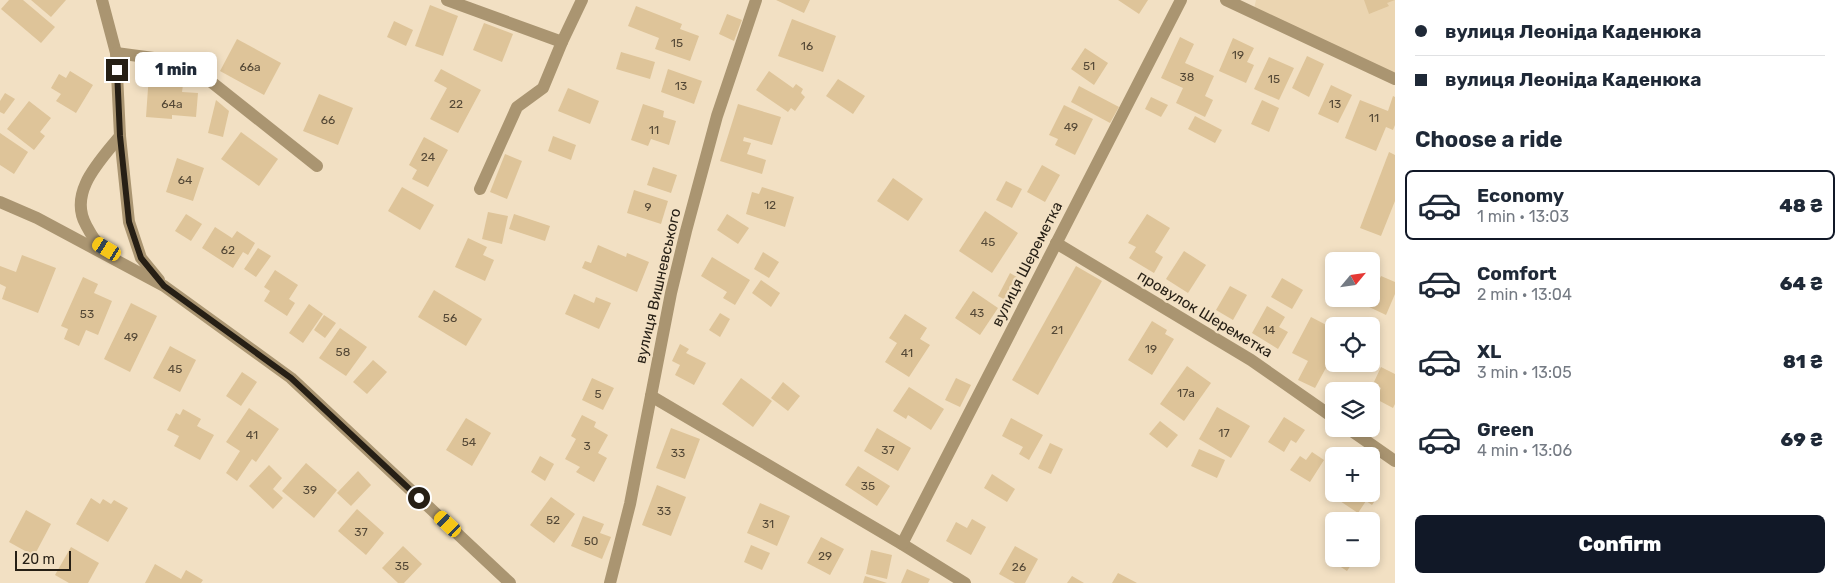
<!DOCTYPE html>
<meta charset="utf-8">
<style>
:root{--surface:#fff;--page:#f2f2f3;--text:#1f2937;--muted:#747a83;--line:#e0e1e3;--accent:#111827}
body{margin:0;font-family:Rubik,sans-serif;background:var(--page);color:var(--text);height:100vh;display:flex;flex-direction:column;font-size:19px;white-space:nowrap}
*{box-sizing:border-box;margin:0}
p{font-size:16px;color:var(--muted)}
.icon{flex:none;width:28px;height:28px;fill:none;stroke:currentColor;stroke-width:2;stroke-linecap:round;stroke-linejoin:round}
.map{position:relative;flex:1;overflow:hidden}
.details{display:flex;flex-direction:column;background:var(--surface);width:450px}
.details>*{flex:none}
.top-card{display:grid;align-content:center;height:110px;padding:0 20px;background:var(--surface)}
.needle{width:32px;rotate:61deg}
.buttons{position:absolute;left:1325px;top:252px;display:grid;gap:10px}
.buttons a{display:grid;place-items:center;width:55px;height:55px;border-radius:8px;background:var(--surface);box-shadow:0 2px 8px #0003;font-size:25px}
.scale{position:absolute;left:15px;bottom:12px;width:56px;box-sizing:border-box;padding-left:5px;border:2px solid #261f15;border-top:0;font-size:14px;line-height:18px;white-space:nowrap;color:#261f15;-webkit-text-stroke:4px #f2e0c3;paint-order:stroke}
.end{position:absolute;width:22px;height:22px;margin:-11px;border:6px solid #261f15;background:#fff;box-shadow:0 0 0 2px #fff}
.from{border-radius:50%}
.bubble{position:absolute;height:35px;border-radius:8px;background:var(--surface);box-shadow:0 2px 8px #0003;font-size:16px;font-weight:800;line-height:35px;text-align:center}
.car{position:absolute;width:15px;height:30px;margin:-15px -8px;border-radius:6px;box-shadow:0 0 4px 1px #0007;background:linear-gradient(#f5c518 24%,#345 0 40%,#f5c518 0 76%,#345 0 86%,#f5c518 0)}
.top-card b{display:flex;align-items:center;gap:18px;height:48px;font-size:19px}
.top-card b+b{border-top:1px solid var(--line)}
.top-card i{width:12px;height:12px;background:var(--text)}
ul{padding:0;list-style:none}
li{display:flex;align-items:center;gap:15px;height:70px;margin:0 10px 8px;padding:0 10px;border:2px solid transparent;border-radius:8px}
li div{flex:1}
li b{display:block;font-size:19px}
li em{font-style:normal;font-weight:800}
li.active{border-color:var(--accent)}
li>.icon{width:45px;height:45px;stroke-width:1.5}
h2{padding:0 20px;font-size:22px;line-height:60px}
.action{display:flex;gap:10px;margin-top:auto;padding:10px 20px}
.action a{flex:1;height:58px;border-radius:8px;background:var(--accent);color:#fff;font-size:20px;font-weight:800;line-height:58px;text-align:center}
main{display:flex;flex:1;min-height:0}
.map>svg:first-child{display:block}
</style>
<main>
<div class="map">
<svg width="1395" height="583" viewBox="0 0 1395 583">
<rect width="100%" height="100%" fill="#f2e0c3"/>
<path fill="#ebd5b1" d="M1256,0H1395V79L1253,13Z"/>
<g fill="#dec499">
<path d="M9,0H23L55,27L41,43L1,9Z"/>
<path d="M31,0H66L51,17Z"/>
<path d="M776,0H810L804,13Z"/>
<path d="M1118,0H1148L1139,14Z"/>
<path d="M1364,0H1395L1387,3L1389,6L1369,14Z"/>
<path d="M430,5L458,16L443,56L415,46Z"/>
<path d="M636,6L682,24L680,29L699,36L690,61L655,49L659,38L628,26Z"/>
<path d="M727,14L742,20L734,41L719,34Z"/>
<path d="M792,19L836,36L823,72L778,56Z"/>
<path d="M394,21L413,30L406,46L387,37Z"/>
<path d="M484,23L513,34L502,62L473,50Z"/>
<path d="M1180,37L1194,44L1185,63L1214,76L1205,96L1213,100L1205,117L1176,103L1183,88L1161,78Z"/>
<path d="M1233,38L1254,48L1247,62L1254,65L1246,83L1219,71Z"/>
<path d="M237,39L281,63L264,95L220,71Z"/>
<path d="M1085,48L1108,63L1094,85L1071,69Z"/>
<path d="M621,52L655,62L650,79L616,69Z"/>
<path d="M1307,56L1324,64L1309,97L1292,88Z"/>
<path d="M1269,57L1294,68L1279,100L1254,89Z"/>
<path d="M441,69L481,90L458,133L430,119L447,88L434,81Z"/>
<path d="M668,69L702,81L694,104L661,92Z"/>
<path d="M70,71L93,85L76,113L56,101L61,94L51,88L59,74L66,78Z"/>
<path d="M769,71L793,88L796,84L803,89L801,93L805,97L795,111L791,108L788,112L756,90Z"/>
<path d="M149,74L184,77L182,92L198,93L196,117L172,115V119L146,117Z"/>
<path d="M838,79L865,96L853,114L826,96Z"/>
<path d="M1331,85L1352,95L1338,123L1318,114Z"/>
<path d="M1079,86L1119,107L1110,123L1071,102Z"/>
<path d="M568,88L599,101L590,124L558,111Z"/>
<path d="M5,93L15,99L4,114L0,112V101Z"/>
<path d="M319,94L353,108L338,145L303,131Z"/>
<path d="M1393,96L1395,97V125L1393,130L1386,127L1376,151L1345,138L1360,100L1388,111Z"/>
<path d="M1151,97L1168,105L1161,117L1145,109Z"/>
<path d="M216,100L229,111L223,137L208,133Z"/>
<path d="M1262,100L1279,108L1269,132L1251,124Z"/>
<path d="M29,101L51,118L40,132L45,136L34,150L7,129Z"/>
<path d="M643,104L664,111L663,117L676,121L669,145L651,139L648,146L631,140Z"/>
<path d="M738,104L781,117L772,145L744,137L743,141L751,143L747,154L766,160L762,174L720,161Z"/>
<path d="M1064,105L1093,119L1075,155L1055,145L1058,139L1049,135Z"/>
<path d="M1195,116L1222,130L1215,143L1188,129Z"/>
<path d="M241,132L278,159L259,186L221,159Z"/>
<path d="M0,133L28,152L14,174L0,165Z"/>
<path d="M553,136L576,145L571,160L548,151Z"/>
<path d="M424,137L448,150L428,187L412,179L417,170L409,165Z"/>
<path d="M1389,152L1395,155V201L1381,236L1360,228Z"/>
<path d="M505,154L522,161L507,199L490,192Z"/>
<path d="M177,158L204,168L193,201L166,192Z"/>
<path d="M1042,165L1060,175L1045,202L1027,192Z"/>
<path d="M653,167L677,175L671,193L647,185Z"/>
<path d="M893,178L923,199L908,221L877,201Z"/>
<path d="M1006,181L1022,189L1012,208L996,200Z"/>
<path d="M402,187L434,205L420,230L388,211Z"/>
<path d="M762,187L794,197L785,227L746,214L752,192L759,194Z"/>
<path d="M634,190L668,201L661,224L627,213Z"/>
<path d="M985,211L1018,233L992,273L959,251Z"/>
<path d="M488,212L508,216L502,244L482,239Z"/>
<path d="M186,214L202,224L191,241L175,231Z"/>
<path d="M514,214L550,226L545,241L509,229Z"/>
<path d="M727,214L749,228L738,244L717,230Z"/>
<path d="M1147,214L1170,228L1155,252L1163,257L1154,273L1129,258L1136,247L1128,243Z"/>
<path d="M215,227L232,238L237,231L255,243L248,255L243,252L233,268L202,248Z"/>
<path d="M468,238L487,247L483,255L494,260L485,281L455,267Z"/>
<path d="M598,245L626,257L627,253L649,262L637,292L582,268L585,261L591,263Z"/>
<path d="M258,248L271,256L256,277L244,269Z"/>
<path d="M1184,251L1206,265L1188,293L1166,279Z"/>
<path d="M763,252L779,262L769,278L754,269Z"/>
<path d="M22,255L56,268L38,313L2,299L6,287L0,284V266L16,272Z"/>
<path d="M712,257L750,280L735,305L723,298L727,292L701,276Z"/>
<path d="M1076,266L1102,281L1038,395L1012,380Z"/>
<path d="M275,270L298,285L289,299L295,303L287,316L264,301L270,291L264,287Z"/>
<path d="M1010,273L1020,279L1009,302L998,296Z"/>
<path d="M1381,276L1395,282V294L1386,315L1367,306Z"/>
<path d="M83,277L98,284L94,293L112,301L98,335L86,330L79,346L64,339L68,329L61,326Z"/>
<path d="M1282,278L1303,290L1292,309L1271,297Z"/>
<path d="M761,280L780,293L771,307L752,293Z"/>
<path d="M1230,286L1247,295L1233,320L1216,310Z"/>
<path d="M434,290L482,319L466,346L418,317Z"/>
<path d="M973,291L998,308L980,335L955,318Z"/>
<path d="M574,294L594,303L596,297L611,303L599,329L565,314Z"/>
<path d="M131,303L157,316L130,372L104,359Z"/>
<path d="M309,304L323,314L303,343L289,333Z"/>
<path d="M1267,306L1285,317L1279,327L1288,332L1278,349L1252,333Z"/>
<path d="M720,313L730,319L720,337L709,330Z"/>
<path d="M905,314L927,328L920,339L930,345L909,377L885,362L897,343L889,338Z"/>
<path d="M324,315L336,323L325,338L314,330Z"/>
<path d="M1311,317L1334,329V353L1315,388L1298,380L1308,361L1292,353Z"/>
<path d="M1152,321L1167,330L1165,334L1174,339L1152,375L1128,360Z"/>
<path d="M340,328L367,347L346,376L319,358Z"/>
<path d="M680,344L689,349L686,353L706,363L694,385L675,375L680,365L672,361Z"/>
<path d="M170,346L196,360L180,392L153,378Z"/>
<path d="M373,360L387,372L367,394L353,382Z"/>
<path d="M1187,366L1211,383L1184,421L1160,404Z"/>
<path d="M1381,367L1395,374V404L1393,408L1376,399L1381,388L1373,384Z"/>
<path d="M242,372L257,382L241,406L226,396Z"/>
<path d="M592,378L614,388L603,410L582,400Z"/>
<path d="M741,378L772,401L753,427L722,404Z"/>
<path d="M956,378L971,385L960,407L945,400Z"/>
<path d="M783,382L800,396L788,411L771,398Z"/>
<path d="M909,387L944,409L931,430L908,415L906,419L893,411Z"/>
<path d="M1217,407L1250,426L1231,458L1199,439Z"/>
<path d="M249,408L279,429L256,462L252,459L237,481L226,473L240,451L226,442Z"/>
<path d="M183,409L201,419L197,426L214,435L200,460L174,446L179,436L167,430L176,413L180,415Z"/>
<path d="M582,415L596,422L594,427L608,435L598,453L607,458L594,482L576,472L580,467L565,459L576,439L571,436Z"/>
<path d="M1284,417L1305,430L1296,443L1291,440L1284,452L1268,442Z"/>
<path d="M466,418L491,433L472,466L446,450Z"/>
<path d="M1011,418L1043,435L1029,460L1019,454L1023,447L1002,436Z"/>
<path d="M1160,421L1178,435L1167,448L1149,434Z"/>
<path d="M671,428L700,439L685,479L656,468Z"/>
<path d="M877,428L911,448L898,471L864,451Z"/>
<path d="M1050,443L1063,449L1051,474L1038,468Z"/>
<path d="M1199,449L1225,460L1217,478L1191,466Z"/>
<path d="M1312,452L1324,460L1310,482L1290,470L1300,456L1306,460Z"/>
<path d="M540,456L554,464L545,481L531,472Z"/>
<path d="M306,463L337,490L314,518L282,491Z"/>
<path d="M269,465L282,478L273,489L283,498L273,509L249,486Z"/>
<path d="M858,466L890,486L877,506L845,485Z"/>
<path d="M358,471L371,485L351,506L337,493Z"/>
<path d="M992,474L1015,489L1007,502L984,488Z"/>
<path d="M1371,477L1379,482L1372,492L1378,496L1372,505L1366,501L1358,513L1337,499L1341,494H1371Z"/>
<path d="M657,485L686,497L671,536L642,525Z"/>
<path d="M551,497L575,514L554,543L530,525Z"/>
<path d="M91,498L100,504L103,499L111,504L114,500L128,508L108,542L76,524Z"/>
<path d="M760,503L790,516L777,546L747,533Z"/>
<path d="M357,509L384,533L366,555L338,531Z"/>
<path d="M26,510L51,524L34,556L9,542Z"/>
<path d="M583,516L604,524L600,533L611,537L602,559L571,546Z"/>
<path d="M972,519L986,527L971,555L946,541L956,522L967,528Z"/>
<path d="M821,537L844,549L830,575L807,563Z"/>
<path d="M751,545L770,553L762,570L744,562Z"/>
<path d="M403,546L422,564L404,583H398L382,568Z"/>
<path d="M1015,546L1038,559L1025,583H1015L999,574Z"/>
<path d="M71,547L99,563L88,583H69L55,575Z"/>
<path d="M1334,547V559H1355L1347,571L1327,558Z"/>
<path d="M871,550L892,555L887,579L866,574Z"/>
<path d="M155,564L181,579L186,570L203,580L201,583H145Z"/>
<path d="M907,569L930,579L928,583H901Z"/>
<path d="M1118,573L1137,583H1112Z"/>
<path d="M865,576L887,583H863Z"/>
<path d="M1072,576L1084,583H1067Z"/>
</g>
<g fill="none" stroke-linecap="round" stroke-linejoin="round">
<g stroke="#aa9571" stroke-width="12">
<path d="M102,0L116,53L120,136L129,222L141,258L159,280"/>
<path d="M447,0L562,42"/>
<path d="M1226,0L1395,79"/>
<path d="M116,53L161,59L195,69L317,166"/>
<path d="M480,189L517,107L543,88L562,42L582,0"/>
<path d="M0,202L37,218L164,286L291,378L510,583"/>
<path d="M1056,243L1251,360L1334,418"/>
<path d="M105,248C94,241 92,236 86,225C68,192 100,161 120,136"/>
<path d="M651,396L902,544L965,583"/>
<path d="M1349,429L1395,461"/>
<path d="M902,544L1181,0"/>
<path d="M610,583L630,504L671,293L686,231L717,116L756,0"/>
</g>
</g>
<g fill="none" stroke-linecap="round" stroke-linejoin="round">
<path stroke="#261f15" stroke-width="6" d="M117,70L120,136L129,222L141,258L164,286L291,378L419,498"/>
</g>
<g text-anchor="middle" stroke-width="5" stroke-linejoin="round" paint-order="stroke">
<g font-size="12" fill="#544836">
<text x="677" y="47">15</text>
<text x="807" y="50">16</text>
<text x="1238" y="59">19</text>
<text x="1089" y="70">51</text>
<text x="250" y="71">66а</text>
<text x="1187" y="81">38</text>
<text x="1274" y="83">15</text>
<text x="681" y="90">13</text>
<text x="172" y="108">64а</text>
<text x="456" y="108">22</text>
<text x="1335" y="108">13</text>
<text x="1374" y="122">11</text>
<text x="328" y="124">66</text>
<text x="1071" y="131">49</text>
<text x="654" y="134">11</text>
<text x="428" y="161">24</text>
<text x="185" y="184">64</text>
<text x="770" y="209">12</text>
<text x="648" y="211">9</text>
<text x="988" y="246">45</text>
<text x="228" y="254">62</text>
<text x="977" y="317">43</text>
<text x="87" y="318">53</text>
<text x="450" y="322">56</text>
<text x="1057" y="334">21</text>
<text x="1269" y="334">14</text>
<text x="131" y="341">49</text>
<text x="1151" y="353">19</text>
<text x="343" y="356">58</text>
<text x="907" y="357">41</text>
<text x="175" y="373">45</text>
<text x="1186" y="397">17а</text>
<text x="598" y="398">5</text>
<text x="1224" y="437">17</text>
<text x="252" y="439">41</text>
<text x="469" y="446">54</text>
<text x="587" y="450">3</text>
<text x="888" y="454">37</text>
<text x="678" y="457">33</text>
<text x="868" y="490">35</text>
<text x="310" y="494">39</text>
<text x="664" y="515">33</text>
<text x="553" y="524">52</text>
<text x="768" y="528">31</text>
<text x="361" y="536">37</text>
<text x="591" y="545">50</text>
<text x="825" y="560">29</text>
<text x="402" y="570">35</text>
<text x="1019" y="571">26</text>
</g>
<g font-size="15" fill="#261f15" stroke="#f2e0c3">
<text transform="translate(1027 264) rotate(-63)" y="5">вулиця Шереметка</text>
<text transform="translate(658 286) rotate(-77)" y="5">вулиця Вишневського</text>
<text transform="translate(1205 314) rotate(31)" y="5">провулок Шереметка</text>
</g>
</g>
</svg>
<div class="buttons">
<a><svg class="needle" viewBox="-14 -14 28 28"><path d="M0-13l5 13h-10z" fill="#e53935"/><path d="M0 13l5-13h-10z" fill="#747a83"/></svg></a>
<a><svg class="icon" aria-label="locate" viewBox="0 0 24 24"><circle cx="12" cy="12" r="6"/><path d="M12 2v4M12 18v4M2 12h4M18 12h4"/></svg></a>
<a><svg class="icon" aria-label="layers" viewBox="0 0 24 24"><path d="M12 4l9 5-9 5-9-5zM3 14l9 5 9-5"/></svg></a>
<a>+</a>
<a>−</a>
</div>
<div class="scale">20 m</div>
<i class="end from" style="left:419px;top:498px"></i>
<i class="end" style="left:117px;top:70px"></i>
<div class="bubble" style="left:135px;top:52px;width:82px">1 min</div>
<i class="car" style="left:107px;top:249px;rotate:301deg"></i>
<i class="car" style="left:448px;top:524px;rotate:313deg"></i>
</div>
<section class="details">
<div class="top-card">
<b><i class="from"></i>вулиця Леоніда Каденюка</b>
<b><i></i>вулиця Леоніда Каденюка</b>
</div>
<h2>Choose a ride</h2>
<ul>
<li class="active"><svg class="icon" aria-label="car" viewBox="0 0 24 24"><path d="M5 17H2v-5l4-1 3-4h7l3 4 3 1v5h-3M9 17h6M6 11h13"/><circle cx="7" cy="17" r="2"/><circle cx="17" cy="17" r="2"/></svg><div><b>Economy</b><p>1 min · 13:03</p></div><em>48 ₴</em></li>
<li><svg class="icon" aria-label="car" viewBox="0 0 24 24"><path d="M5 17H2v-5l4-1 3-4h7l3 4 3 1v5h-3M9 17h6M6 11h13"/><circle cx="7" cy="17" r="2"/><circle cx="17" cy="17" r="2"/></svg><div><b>Comfort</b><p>2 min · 13:04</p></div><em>64 ₴</em></li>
<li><svg class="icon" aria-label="car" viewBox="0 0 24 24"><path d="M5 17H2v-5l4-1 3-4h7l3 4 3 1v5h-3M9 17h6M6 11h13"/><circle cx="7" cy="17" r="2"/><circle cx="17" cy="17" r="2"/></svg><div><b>XL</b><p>3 min · 13:05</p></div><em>81 ₴</em></li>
<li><svg class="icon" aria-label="car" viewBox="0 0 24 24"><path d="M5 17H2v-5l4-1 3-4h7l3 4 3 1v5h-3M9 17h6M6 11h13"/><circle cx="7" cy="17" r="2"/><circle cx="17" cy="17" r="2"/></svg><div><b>Green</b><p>4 min · 13:06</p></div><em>69 ₴</em></li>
</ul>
<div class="action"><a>Confirm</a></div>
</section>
</main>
